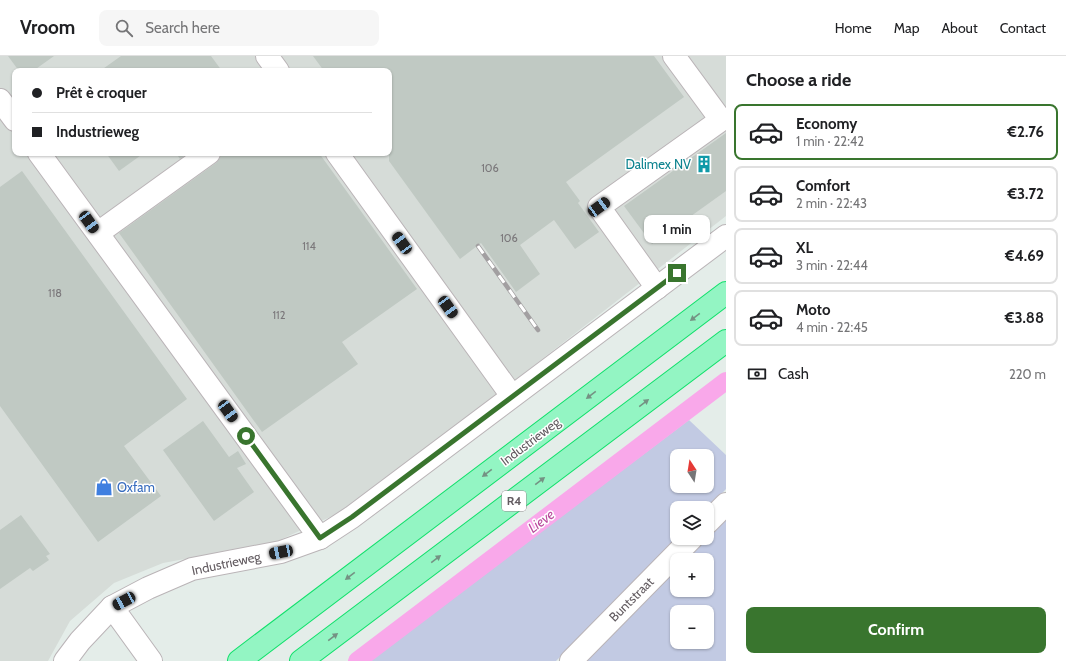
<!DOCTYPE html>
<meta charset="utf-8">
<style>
:root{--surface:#fff;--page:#f6f6f6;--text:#202124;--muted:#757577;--line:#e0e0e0;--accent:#39752e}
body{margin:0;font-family:Cabin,sans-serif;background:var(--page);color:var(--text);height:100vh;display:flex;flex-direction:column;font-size:15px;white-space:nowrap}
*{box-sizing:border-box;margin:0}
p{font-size:13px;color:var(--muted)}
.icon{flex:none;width:22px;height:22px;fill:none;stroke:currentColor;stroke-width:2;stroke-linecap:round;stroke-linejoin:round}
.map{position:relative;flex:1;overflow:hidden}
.side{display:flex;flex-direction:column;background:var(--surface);width:340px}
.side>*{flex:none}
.hud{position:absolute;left:12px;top:12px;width:380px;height:88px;border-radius:8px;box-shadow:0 1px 3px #0004;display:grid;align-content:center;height:88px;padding:0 20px;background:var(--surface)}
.needle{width:26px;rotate:348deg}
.fabs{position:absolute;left:670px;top:393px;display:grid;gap:8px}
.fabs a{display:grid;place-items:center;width:44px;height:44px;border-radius:8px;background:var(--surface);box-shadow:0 1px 3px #0004;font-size:20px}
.end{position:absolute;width:18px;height:18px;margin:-9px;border:5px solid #39752e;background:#fff;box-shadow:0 0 0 2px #fff}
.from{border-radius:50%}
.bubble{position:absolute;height:28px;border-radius:8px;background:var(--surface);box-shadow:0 1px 3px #0004;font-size:13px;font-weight:700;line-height:28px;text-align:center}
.car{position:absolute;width:12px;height:24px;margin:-12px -6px;border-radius:5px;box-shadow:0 0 3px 1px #0007;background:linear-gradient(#222 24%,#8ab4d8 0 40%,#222 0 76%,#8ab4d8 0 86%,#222 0)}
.hud b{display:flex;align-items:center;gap:14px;height:38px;font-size:15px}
.hud b+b{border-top:1px solid var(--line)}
.hud i{width:10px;height:10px;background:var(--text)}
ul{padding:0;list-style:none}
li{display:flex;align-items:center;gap:12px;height:56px;margin:0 8px 6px;padding:0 12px;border:2px solid var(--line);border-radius:8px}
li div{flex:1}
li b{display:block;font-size:15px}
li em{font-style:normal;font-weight:700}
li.active{border-color:var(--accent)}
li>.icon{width:36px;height:36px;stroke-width:1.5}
h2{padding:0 20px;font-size:18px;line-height:48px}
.pay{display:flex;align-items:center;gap:10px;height:44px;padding:0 20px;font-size:15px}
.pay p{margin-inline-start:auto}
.primary-button{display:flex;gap:8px;margin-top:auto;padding:8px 20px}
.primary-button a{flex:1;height:46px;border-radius:8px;background:var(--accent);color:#fff;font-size:16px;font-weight:700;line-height:46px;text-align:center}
header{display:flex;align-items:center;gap:24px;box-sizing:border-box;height:56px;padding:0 20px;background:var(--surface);border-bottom:1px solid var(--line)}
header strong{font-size:19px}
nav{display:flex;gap:22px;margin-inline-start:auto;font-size:14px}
.search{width:280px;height:36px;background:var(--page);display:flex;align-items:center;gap:10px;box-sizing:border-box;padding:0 14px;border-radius:8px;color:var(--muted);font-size:15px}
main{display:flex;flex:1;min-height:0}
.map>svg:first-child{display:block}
</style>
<header>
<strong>Vroom</strong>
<div class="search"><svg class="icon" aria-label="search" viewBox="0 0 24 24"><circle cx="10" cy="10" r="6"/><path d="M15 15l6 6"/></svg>Search here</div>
<nav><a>Home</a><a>Map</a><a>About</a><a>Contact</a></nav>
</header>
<main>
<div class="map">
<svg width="726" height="605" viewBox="0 0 726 605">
<rect width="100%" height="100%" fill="#e4ede9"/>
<path fill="#d6dcd8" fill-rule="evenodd" d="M0,0H726V160L352,451L273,487L163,507L114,527L70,565L48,605H0ZM15,15H389V97H15Z"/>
<g fill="#c2cae3" fill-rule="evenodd">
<path d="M689,364L726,399V433L707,453L677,452V482H678L556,605H369ZM677,400H707V430H677Z"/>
<path d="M726,461V605H581L677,508V534H707V504H681L704,482H707V479ZM677,556H707V586H677Z"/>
</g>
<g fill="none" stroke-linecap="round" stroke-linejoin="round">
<path stroke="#f9a8ea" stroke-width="18" d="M357,605L726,325"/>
</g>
<g fill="#c0c9c3">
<path d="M8,0H54L33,15H19Z"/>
<path d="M121,0H211L222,15H100Z"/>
<path d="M313,0H654L684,41L566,126L580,145L578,147L599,176L575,193L554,164L520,189L540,218L516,236L481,187L460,203L389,105V15H324Z"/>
<path d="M726,77V135L652,188L624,150Z"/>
<path d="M106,97H144L119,115Z"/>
<path d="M176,97H188L180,103Z"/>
<path d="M221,97H319L417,233L342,286L358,308L262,376L119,177L216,107L220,102Z"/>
<path d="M22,115L187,343L124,390L161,440L98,486L0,350V131Z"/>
<path d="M203,365L229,401L238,395L246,408L237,412L254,436L214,465L163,394Z"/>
<path d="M21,459L50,498L46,500L49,504L33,515L30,512L0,533V474Z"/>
</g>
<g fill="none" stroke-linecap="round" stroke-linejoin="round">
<g stroke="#bab4b7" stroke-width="24">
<g id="minor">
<path d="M267,0L278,15"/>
<path d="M0,44L15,64"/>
<path d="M39,97L320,482"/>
<path d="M337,97L512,340"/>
<path d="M98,177L209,97"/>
<path d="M657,232L599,151L721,64L674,0"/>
<path d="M707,467L726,448"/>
<path d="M112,551L151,605"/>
<path d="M65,605L80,585L112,551L148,532L192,513L281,496L320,482L352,461L726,180"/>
<path d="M571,605L692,482"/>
</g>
</g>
<g stroke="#11e06b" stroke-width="24">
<g id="highway">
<path d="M239,605L726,237"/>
<path d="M301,605L726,285"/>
</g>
</g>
<use href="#minor" stroke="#fff" stroke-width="22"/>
<use href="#highway" stroke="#93f5c3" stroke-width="22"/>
<g stroke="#a29fa1" stroke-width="4.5">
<path id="rail" d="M478,190L538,274"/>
</g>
<use href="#rail" stroke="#fff" stroke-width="3" stroke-dasharray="9" stroke-linecap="butt"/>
</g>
<defs><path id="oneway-solid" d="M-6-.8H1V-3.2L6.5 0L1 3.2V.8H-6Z"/></defs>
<g fill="#749283">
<use href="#oneway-solid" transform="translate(695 261) rotate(143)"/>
<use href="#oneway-solid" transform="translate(591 339) rotate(143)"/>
<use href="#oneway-solid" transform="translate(644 347) rotate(-37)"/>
<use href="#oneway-solid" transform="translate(487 417) rotate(143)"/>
<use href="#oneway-solid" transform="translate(540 425) rotate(-37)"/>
<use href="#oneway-solid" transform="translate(436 503) rotate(-37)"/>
<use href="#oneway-solid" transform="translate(350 520) rotate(143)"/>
<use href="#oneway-solid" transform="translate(333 581) rotate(-37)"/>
</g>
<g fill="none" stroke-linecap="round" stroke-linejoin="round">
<path stroke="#39752e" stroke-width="5" d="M246,380L320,482L352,461L677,217"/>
</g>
<defs>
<g id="building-bare" transform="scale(1.38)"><path d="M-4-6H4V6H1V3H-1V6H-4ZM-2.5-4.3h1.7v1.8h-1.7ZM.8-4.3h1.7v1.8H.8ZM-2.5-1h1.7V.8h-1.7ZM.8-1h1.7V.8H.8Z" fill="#0f9aa8" stroke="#fff" stroke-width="2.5" paint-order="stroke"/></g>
<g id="shop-bare" transform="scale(1.38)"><path d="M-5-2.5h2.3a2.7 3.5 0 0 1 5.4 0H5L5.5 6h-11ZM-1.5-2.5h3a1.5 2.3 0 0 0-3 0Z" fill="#3f7fe0" stroke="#fff" stroke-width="2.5" paint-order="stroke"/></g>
</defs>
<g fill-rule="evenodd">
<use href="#building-bare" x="704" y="108"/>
<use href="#shop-bare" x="104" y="431"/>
</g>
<g text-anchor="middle" stroke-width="3" stroke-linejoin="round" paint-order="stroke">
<g font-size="11" fill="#7a777a">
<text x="490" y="116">106</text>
<text x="509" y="186">106</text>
<text x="309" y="194">114</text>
<text x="55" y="241">118</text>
<text x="279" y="263">112</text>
</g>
<rect fill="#fff" stroke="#928d90" stroke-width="1" x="502" y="435" width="24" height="20" rx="3"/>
<g font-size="12" font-weight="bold" fill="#635c61">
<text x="514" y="449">R4</text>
</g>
<g font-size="13" fill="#0d838f" stroke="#fff" text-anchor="end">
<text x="691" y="113">Dalimex NV</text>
</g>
<g font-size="13" fill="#635c61" stroke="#fff">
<text transform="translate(530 385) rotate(-37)" y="5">Industrieweg</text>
<text transform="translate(226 507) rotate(-12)" y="5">Industrieweg</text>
<text transform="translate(631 543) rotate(-45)" y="5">Buntstraat</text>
</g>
<g font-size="13" fill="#366cbe" stroke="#fff" text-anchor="start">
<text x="117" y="436">Oxfam</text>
</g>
<g font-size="14" font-style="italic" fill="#ba4c9e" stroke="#fff">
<text transform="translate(541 465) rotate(-37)" y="5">Lieve</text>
</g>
</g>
</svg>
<div class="fabs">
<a><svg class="needle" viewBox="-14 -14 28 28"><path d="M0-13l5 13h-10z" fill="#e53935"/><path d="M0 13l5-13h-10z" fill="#757577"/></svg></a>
<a><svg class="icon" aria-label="layers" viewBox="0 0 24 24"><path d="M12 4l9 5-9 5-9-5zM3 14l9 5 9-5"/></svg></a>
<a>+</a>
<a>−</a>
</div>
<i class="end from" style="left:246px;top:380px"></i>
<i class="end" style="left:677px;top:217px"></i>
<div class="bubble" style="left:644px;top:159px;width:66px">1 min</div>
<i class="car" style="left:599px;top:151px;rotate:54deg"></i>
<i class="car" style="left:89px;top:166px;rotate:144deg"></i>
<i class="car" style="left:402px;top:187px;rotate:324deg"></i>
<i class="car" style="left:448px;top:251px;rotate:144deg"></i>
<i class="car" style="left:228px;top:355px;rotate:144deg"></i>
<i class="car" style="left:281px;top:496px;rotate:259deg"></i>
<i class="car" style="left:124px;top:545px;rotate:242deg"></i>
<div class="hud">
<b><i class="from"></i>Prêt è croquer</b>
<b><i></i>Industrieweg</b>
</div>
</div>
<section class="side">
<h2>Choose a ride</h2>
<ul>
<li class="active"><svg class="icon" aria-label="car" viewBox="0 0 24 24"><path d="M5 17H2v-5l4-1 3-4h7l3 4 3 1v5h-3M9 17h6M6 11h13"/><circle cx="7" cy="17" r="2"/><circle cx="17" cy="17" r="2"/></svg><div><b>Economy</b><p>1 min · 22:42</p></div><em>€2.76</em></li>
<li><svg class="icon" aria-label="car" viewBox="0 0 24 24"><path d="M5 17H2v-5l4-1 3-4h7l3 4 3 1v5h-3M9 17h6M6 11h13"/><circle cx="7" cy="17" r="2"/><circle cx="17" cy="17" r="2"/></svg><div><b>Comfort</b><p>2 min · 22:43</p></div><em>€3.72</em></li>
<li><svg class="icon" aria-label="car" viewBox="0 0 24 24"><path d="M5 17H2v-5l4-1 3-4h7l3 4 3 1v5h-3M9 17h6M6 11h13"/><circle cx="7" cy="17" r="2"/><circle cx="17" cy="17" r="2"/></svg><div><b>XL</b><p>3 min · 22:44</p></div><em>€4.69</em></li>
<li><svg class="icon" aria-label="car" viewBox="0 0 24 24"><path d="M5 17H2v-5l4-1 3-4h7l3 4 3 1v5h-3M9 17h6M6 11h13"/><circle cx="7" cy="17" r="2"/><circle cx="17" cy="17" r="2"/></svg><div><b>Moto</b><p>4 min · 22:45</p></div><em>€3.88</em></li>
</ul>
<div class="pay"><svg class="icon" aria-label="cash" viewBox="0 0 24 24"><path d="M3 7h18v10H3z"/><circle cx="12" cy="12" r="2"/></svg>Cash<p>220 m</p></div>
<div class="primary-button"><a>Confirm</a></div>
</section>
</main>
